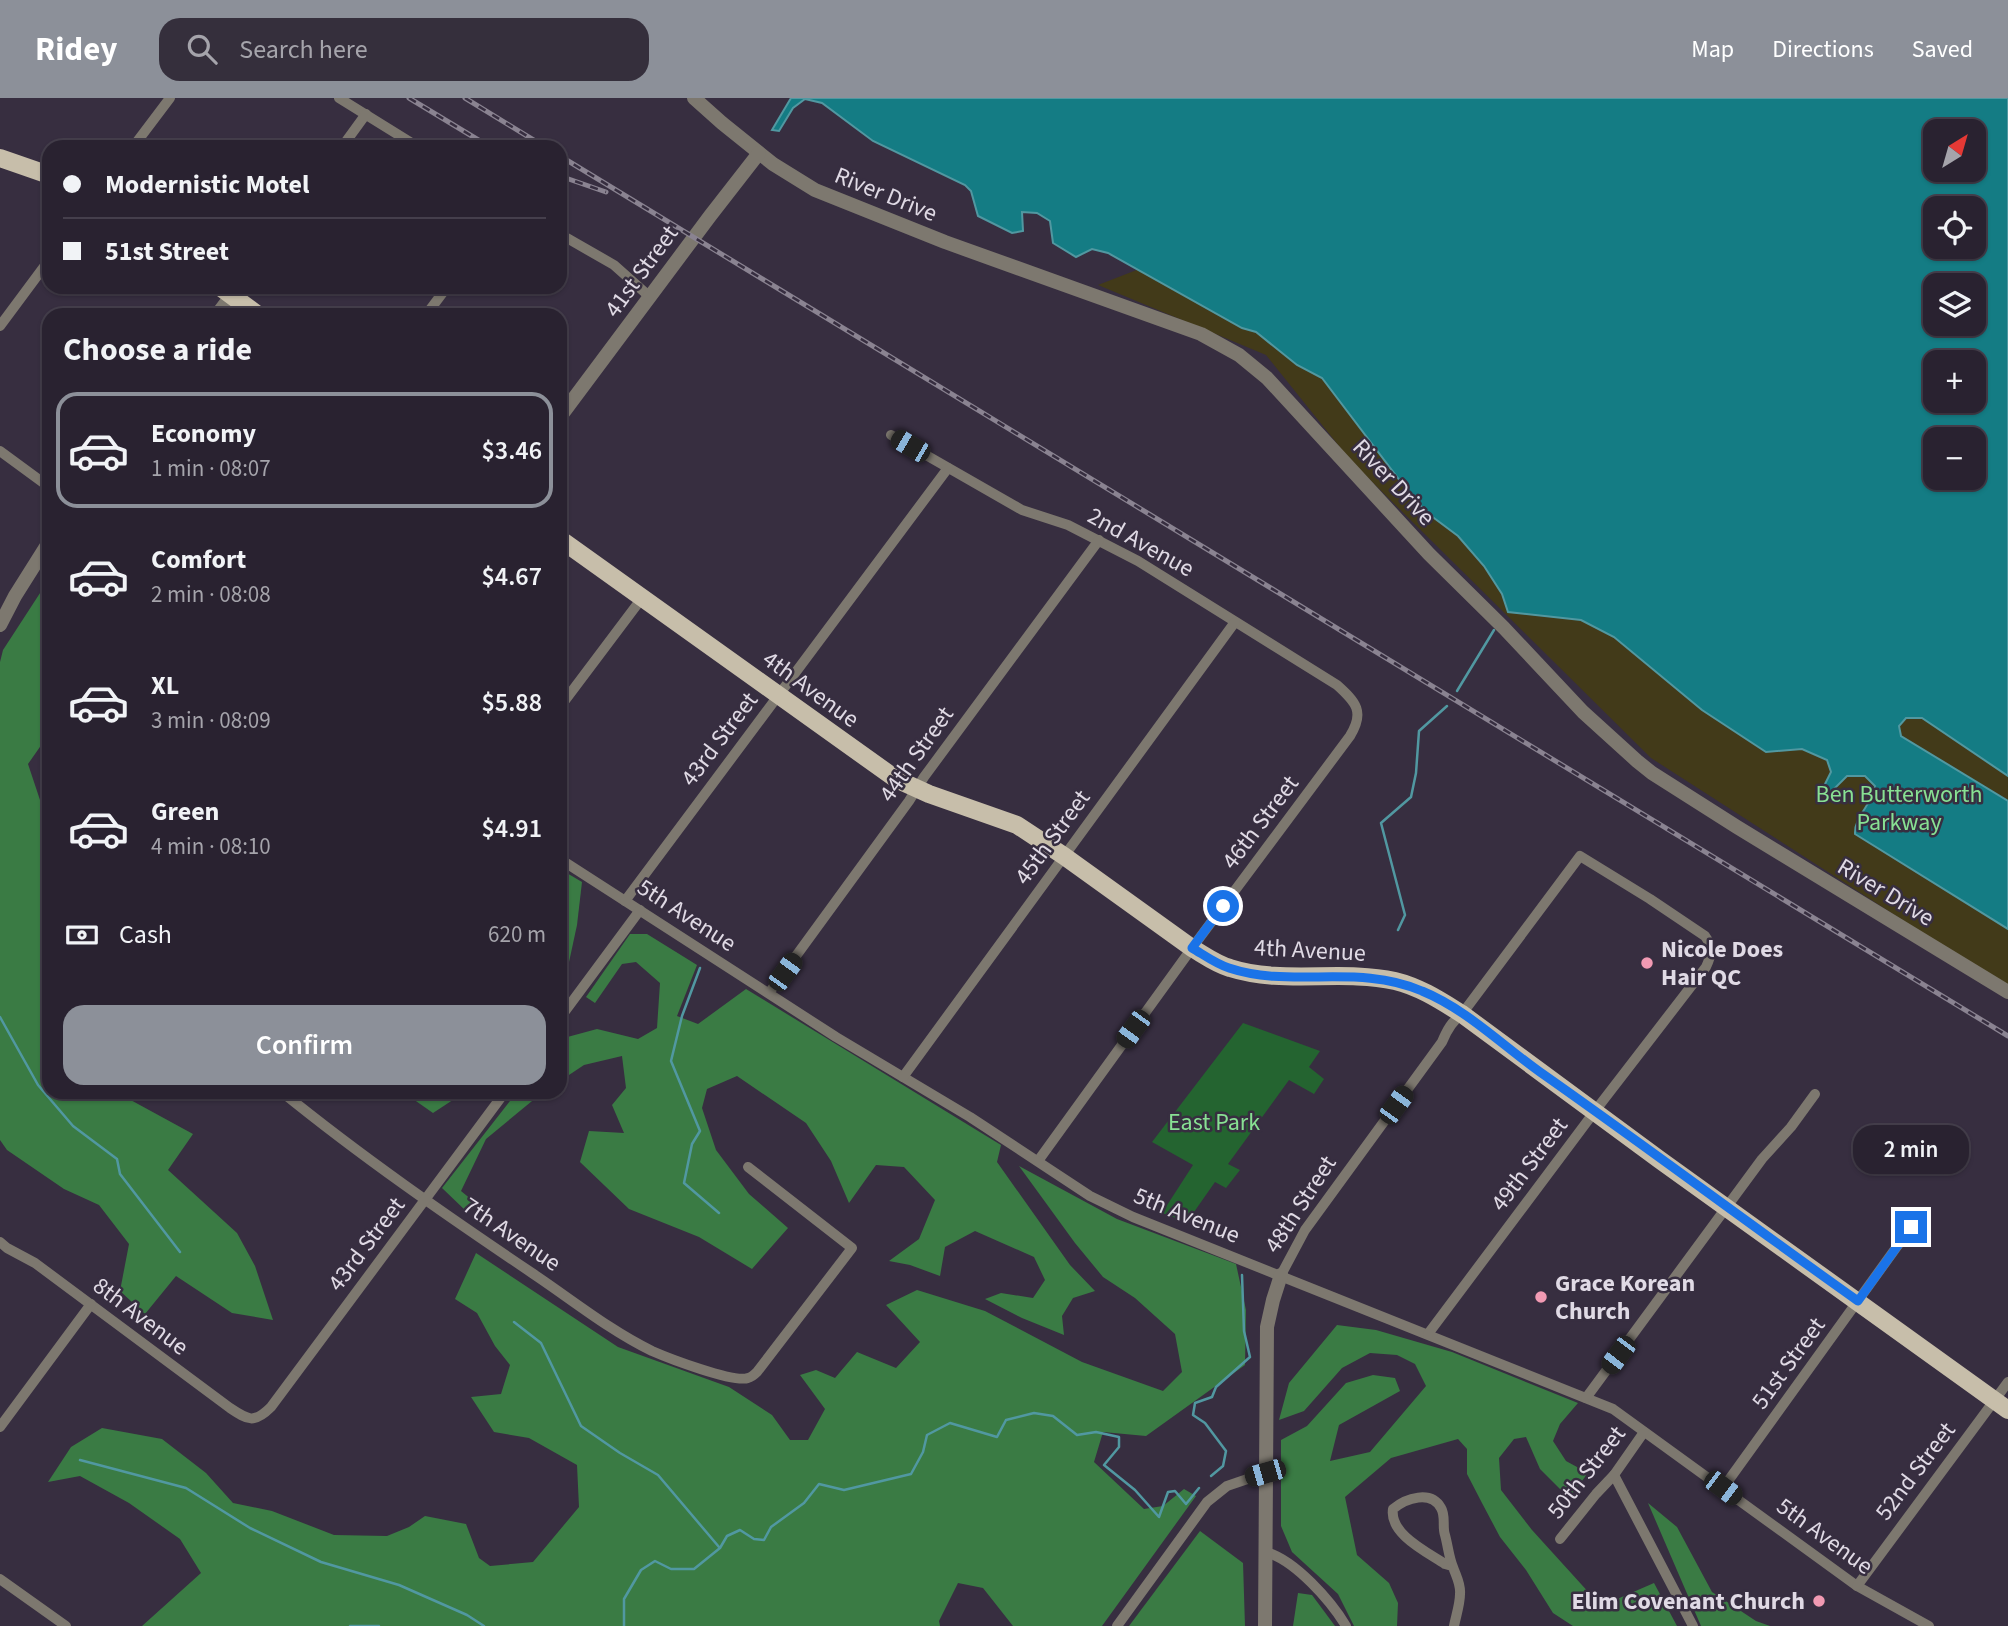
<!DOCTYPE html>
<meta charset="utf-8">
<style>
:root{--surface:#292230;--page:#352f3c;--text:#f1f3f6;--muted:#a5a4ab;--line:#453f4c;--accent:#8c9099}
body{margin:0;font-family:"Source Sans 3",sans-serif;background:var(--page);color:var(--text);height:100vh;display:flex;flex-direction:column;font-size:26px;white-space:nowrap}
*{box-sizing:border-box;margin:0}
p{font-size:23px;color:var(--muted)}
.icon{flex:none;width:38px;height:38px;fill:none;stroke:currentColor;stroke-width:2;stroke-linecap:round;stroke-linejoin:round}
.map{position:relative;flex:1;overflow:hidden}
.side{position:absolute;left:42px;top:210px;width:525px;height:791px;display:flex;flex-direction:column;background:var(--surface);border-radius:21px;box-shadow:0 2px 5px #0004,0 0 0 2px var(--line)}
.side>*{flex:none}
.top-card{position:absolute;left:42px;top:42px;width:525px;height:154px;border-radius:21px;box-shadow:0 2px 5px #0004,0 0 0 2px var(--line);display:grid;align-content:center;height:154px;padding:0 21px;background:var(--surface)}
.needle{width:46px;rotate:37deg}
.controls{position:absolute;left:1923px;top:21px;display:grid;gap:14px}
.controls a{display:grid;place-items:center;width:63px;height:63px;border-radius:14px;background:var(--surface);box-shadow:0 2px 5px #0004,0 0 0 2px var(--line);font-size:35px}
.end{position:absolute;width:32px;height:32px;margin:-16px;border:9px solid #1a73e8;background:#fff;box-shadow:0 0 0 4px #fff}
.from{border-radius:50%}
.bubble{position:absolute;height:49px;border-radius:21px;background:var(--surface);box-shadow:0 2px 5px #0004,0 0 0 2px var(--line);font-size:23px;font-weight:600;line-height:49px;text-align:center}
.car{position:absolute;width:21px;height:42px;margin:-21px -10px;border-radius:9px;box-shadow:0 0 5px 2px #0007;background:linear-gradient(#222 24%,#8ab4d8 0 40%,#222 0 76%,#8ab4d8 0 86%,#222 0)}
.top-card b{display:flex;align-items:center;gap:24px;height:66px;font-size:26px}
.top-card b+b{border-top:2px solid var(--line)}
.top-card i{width:18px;height:18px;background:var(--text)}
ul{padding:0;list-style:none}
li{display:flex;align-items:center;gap:21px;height:116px;margin:0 14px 10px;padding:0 7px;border:4px solid transparent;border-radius:21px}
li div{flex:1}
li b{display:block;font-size:26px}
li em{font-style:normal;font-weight:600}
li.active{border-color:var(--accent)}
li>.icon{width:63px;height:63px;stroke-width:1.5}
h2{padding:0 21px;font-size:32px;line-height:84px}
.pay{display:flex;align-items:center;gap:18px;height:77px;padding:0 21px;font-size:26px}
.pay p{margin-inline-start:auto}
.button{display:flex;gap:14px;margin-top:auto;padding:14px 21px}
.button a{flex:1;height:80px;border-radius:21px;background:var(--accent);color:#fff;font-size:28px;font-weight:600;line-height:80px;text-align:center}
header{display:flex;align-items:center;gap:42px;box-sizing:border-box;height:98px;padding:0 35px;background:var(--accent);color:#fff}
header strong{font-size:33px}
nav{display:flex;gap:38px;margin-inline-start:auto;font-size:24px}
.search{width:490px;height:63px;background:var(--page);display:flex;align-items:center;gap:18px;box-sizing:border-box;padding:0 24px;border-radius:21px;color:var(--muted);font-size:26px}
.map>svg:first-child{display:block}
</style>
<header>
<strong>Ridey</strong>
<div class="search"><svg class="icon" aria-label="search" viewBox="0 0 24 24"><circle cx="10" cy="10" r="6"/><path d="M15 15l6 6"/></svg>Search here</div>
<nav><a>Map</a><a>Directions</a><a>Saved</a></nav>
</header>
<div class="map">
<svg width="2008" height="1528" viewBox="0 0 2008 1528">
<rect width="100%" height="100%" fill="#372e40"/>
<path fill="#246430" d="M1243,925L1320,953L1309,969L1324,981L1314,996L1289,982L1228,1066L1240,1072L1226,1090L1215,1084L1187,1124L1162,1115L1193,1067L1152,1044Z"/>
<g fill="#3a7b44">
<path d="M42,492L49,498V636L28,666L43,711L49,756V994H116L193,1036L168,1072L237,1135L255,1168L273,1222L232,1215L176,1178L145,1216L120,1193L129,1146L99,1107L64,1091L7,1052L0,1042V564L3,552Z"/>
<path d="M560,771L582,784L577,827L563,892L560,895Z"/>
<path d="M630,836H647L697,867L677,918L698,926L746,891L1001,1047L997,1064L1070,1167L1095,1193L1073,1200L1062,1218L1064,1237L1022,1220L985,1201L1001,1195L1033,1200L1045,1182L1034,1159L975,1133L945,1149L940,1178L910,1167L889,1163L919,1141L935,1102L904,1069L876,1067L849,1105L831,1063L806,1025L737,978L707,991L702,1010L716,1052L749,1096L788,1130L752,1171L699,1139L629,1111L580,1064L589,1033L624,1035L612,1007L626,990L622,958L584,967L560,983V941L597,931L638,941L657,930L660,885L636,864L622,866L595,905L586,899Z"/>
<path d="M403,994H465L433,1015Z"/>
<path d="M517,994H543L486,1041L461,1093L478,1107L466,1113L442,1090Z"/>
<path d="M1019,1068L1117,1121L1236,1166L1246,1212L1245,1267L1146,1338L1103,1334L1094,1364L1144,1411L1163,1408L1184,1391L1196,1398L1102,1528H1013L983,1490L958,1485L939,1523L940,1528H142L201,1475L180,1441L129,1405L80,1378L48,1384L71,1349L102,1330L162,1341L206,1375L233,1405L272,1413L334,1437L387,1438L409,1429L425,1418L466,1426L479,1460L490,1468L533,1464L579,1409L577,1367L529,1340L494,1334L471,1299L501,1296L510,1267L495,1248L477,1215L455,1201L476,1155L618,1249L729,1289L772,1317L790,1342H808L825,1311L800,1277L816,1272L835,1280L857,1254L896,1270L920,1244L886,1207L917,1192L985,1213L1082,1264L1163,1293L1182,1274L1175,1236L1135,1200L1103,1179L1075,1145Z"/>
<path d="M1337,1227L1376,1232L1452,1254L1578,1305L1560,1326L1553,1343L1566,1363L1588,1375L1569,1400L1540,1371L1526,1339L1514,1341L1499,1360L1501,1392L1532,1432L1601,1508L1654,1485L1677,1528H1573L1553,1515L1526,1472L1500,1439L1482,1405L1467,1376V1351L1458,1341L1391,1360L1345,1399L1357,1457L1389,1485L1398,1505L1397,1528H1354L1338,1496L1292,1454L1281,1428V1342L1307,1328L1346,1285L1373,1277L1395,1280L1400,1293L1339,1327L1330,1363L1370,1354L1426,1288L1415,1266L1397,1257L1370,1255L1342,1270L1304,1313L1279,1322L1289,1285Z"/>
<path d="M1648,1405L1677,1429L1712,1494L1756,1523L1770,1528H1701Z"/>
<path d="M1200,1433L1243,1465L1245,1528H1129Z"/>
<path d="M1298,1495L1312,1497L1335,1528H1293Z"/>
</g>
<path fill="#423a19" d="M1152,166L1917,613L2008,671V890L1651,660L1351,363L1266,257L1098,187Z"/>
<path fill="#147c84" stroke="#5198a1" stroke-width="2" fill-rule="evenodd" d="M791,0H2008V678L1922,620H1906L1899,628L1901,638L2008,703V831L1855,736C1854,718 1873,706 1875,688L1865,678H1847L1831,694L1824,688L1831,674L1827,662L1802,651L1766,654L1702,612L1614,539L1581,522L1508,514L1502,496L1484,468L1458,438L1426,414L1407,392L1322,280L1297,267L1256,234L1242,230L1108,155L1092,151L1076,159L1053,145L1050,123L1037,115L1022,114L1023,133L1012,135L978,118L971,93L965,87L873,43L822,5L805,1L793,10L779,33L772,32ZM1936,33H1974V72H1936ZM1936,110H1974V149H1936ZM1936,187H1974V226H1936ZM1936,264H1974V303H1936ZM1936,341H1974V380H1936Z"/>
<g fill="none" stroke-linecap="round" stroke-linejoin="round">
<g stroke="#5198a1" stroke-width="2.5">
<path d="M1457,593L1494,532"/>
<path d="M1398,832L1405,817L1381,725L1411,699L1416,675L1419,633L1447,608"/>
<path d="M700,870L682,918L671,963L700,1033L692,1046L684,1085L719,1115"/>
<path d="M0,919L38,987L73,1028L117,1061L120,1076L180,1154"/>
<path d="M514,1224L541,1245L581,1328L620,1355L658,1377L719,1449"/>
<path d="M80,1362L186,1390L250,1430L321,1464L399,1487L467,1517L484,1528"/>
<path d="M1211,1378L1223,1368L1226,1353L1205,1325L1193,1317L1195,1305L1212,1299L1216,1289L1250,1259L1244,1233L1242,1177"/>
<path d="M350,1528H379"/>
<path d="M624,1528V1501L641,1472L655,1463L671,1471H694L720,1450L727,1438L740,1432L754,1441L764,1442L771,1429L804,1405L819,1386L844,1392L911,1376L923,1354L927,1337L950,1325L997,1339L1006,1322L1034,1315L1053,1318L1077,1337L1096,1334L1119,1339V1349L1104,1367L1135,1392L1159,1419L1168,1394L1175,1393L1186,1406L1199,1390"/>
</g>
<g stroke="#7d786f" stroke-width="10">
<path d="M339,0L418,49"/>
<path d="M133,49L170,0"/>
<path d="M342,49L366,16"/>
<path d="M560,136L614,167L650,199"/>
<path d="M426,217L447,189"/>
<path d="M0,228L49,162"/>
<path d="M891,337L1022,412L1068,427L1138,463L1337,587C1356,604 1365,614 1350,638L1192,850L1038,1063"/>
<path d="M0,353L49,389"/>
<path d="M560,609L642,500"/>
<path d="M560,761L836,939L970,1019L1090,1098L1133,1119L1613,1311L1857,1488L1929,1528"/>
<path d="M625,803L948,370"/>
<path d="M769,895L909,703L924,679L1099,442"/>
<path d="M560,920L640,812"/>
<path d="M903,979L1235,524"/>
<path d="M282,994C362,1059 446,1117 532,1175C571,1201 609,1232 652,1253C668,1260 733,1285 748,1280C752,1279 754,1277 757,1274L852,1150L748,1069"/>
<path d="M0,1144L7,1150L35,1165L230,1310C248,1322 254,1326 271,1309L505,994"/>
<path d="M1281,1177L1305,1132L1442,944C1447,932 1452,923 1462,916L1580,758L1650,801L1705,838C1713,849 1712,856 1706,869L1595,1013L1428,1236"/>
<path d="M1586,1300L1762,1061L1791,1029L1815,996"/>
<path d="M0,1329L91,1206"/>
<path d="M1614,1377L1693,1528"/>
<path d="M1723,1390L1911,1129"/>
<path d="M1560,1441L1596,1396L1614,1377L1644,1334"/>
<path d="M1266,1454C1295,1462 1331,1503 1346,1528"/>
<path d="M1452,1468L1445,1466C1427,1454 1389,1436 1393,1411C1406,1400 1431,1392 1441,1410C1446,1418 1442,1429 1445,1437C1448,1448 1449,1460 1453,1469C1456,1478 1461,1486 1460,1496C1460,1506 1456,1518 1454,1528"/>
<path d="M0,1481L66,1528"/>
<path d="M1857,1488L2008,1284"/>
<path d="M1117,1528L1207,1404L1227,1388L1265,1375"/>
</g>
<g stroke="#7d786f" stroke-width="14">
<path d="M694,0L722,25L773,66L815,92L945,144L1201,236L1239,257L1267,280L1429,456L1504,530L1583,614L1637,663L1652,675L1737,729L2008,894"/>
<path d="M217,217L232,197"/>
<path d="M560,319L710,118L759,55"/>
<path d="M0,527L15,498L49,444"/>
<path d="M1265,1528L1267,1229L1273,1202L1281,1177"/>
</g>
<g stroke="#c7beaa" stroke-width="18">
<path d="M0,60L49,77"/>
<path d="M220,189L258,217"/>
<path d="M560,441L896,681L929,696L1017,727L1064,758L1192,850C1204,857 1216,866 1230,870C1283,887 1341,871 1395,883C1420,889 1441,903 1462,916L1660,1062L2008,1312"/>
</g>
<g stroke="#8a8391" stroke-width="5">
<g id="rail">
<path d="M409,0L490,49"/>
<path d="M465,0L545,49"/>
<path d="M560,58L2008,938"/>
<path d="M560,78L606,94"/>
</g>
</g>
<use href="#rail" stroke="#372e40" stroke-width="2.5" stroke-dasharray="8" stroke-linecap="butt"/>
</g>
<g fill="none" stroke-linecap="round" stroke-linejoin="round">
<path stroke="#1a73e8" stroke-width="9" d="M1223,808L1192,850C1204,857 1216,866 1229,870C1292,891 1358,865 1422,893C1466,911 1502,947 1540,974C1647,1049 1752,1128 1858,1203L1911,1129"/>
</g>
<g fill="#f19ab3" stroke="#372e40" stroke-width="2.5">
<circle cx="1647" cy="865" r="7"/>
<circle cx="1541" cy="1199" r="7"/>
<circle cx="1819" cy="1503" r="7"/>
</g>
<g text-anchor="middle" stroke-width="5" stroke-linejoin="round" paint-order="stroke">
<g font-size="24" fill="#e0dae5" stroke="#372e40">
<text transform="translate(886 96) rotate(22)" y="8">River Drive</text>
<text transform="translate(641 173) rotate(-54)" y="8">41st Street</text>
<text transform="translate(1394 384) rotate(47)" y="8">River Drive</text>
<text transform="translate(1141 444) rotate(29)" y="8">2nd Avenue</text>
<text transform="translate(811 591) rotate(36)" y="8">4th Avenue</text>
<text transform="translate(719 641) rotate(-53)" y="8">43rd Street</text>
<text transform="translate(916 656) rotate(-55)" y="8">44th Street</text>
<text transform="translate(1260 724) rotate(-53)" y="8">46th Street</text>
<text transform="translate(1052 739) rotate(-54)" y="8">45th Street</text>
<text transform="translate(1886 794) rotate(31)" y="8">River Drive</text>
<text transform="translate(687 817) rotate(33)" y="8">5th Avenue</text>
<text transform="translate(1310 852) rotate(3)" y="8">4th Avenue</text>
<text transform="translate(1529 1066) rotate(-53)" y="8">49th Street</text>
<text transform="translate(1300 1106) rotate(-57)" y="8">48th Street</text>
<text transform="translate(1187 1117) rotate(22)" y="8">5th Avenue</text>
<text transform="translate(512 1136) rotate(34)" y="8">7th Avenue</text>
<text transform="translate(366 1146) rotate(-53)" y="8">43rd Street</text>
<text transform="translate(141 1218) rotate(37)" y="8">8th Avenue</text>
<text transform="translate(1788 1265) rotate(-54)" y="8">51st Street</text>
<text transform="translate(1915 1373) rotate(-53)" y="8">52nd Street</text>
<text transform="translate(1586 1374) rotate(-52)" y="8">50th Street</text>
<text transform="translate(1825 1438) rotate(36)" y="8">5th Avenue</text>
</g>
<g font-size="24" fill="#88e193" stroke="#372e40">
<text x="1899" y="704">Ben Butterworth<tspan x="1899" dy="28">Parkway</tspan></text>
<text x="1214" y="1032">East Park</text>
</g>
<g font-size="24" font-weight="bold" fill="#e0dae5" stroke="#372e40" text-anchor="start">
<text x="1661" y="859">Nicole Does<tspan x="1661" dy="28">Hair QC</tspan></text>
<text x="1555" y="1193">Grace Korean<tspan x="1555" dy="28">Church</tspan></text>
<text x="1805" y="1511" text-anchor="end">Elim Covenant Church</text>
</g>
</g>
</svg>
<div class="controls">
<a><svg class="needle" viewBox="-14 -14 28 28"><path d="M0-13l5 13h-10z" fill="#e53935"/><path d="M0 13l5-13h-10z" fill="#a5a4ab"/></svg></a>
<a><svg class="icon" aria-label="locate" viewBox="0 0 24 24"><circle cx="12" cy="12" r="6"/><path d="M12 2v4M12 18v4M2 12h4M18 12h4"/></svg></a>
<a><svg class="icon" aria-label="layers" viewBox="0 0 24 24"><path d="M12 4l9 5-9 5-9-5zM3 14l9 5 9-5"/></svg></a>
<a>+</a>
<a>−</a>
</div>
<i class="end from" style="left:1223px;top:808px"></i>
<i class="end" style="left:1911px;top:1129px"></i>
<div class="bubble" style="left:1853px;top:1027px;width:116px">2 min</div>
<i class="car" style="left:910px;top:348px;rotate:300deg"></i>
<i class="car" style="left:785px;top:874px;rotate:36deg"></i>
<i class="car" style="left:1133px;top:931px;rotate:216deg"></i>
<i class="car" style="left:1396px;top:1007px;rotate:36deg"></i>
<i class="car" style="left:1618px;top:1257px;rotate:217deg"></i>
<i class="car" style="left:1265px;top:1375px;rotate:254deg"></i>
<i class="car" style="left:1723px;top:1390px;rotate:127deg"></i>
<div class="top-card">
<b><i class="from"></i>Modernistic Motel</b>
<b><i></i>51st Street</b>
</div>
<section class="side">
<h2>Choose a ride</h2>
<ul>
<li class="active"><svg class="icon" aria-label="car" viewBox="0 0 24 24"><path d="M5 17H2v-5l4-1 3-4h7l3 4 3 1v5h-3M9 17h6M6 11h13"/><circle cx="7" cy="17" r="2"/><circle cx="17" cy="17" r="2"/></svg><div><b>Economy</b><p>1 min · 08:07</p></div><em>$3.46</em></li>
<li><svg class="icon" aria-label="car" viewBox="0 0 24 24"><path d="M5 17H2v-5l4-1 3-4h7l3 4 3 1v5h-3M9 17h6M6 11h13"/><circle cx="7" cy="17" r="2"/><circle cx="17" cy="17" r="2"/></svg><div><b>Comfort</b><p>2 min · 08:08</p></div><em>$4.67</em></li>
<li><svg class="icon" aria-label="car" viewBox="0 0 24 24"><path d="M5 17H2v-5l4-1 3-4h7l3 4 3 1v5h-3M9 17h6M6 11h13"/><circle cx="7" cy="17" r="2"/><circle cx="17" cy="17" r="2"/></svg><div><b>XL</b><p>3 min · 08:09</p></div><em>$5.88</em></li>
<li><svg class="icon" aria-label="car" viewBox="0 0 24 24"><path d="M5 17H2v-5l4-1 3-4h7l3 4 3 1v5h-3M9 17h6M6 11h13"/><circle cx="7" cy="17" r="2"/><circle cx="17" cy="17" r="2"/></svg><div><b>Green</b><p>4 min · 08:10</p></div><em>$4.91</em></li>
</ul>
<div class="pay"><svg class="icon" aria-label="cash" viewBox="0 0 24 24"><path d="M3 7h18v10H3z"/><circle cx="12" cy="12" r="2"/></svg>Cash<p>620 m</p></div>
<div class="button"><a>Confirm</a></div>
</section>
</div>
